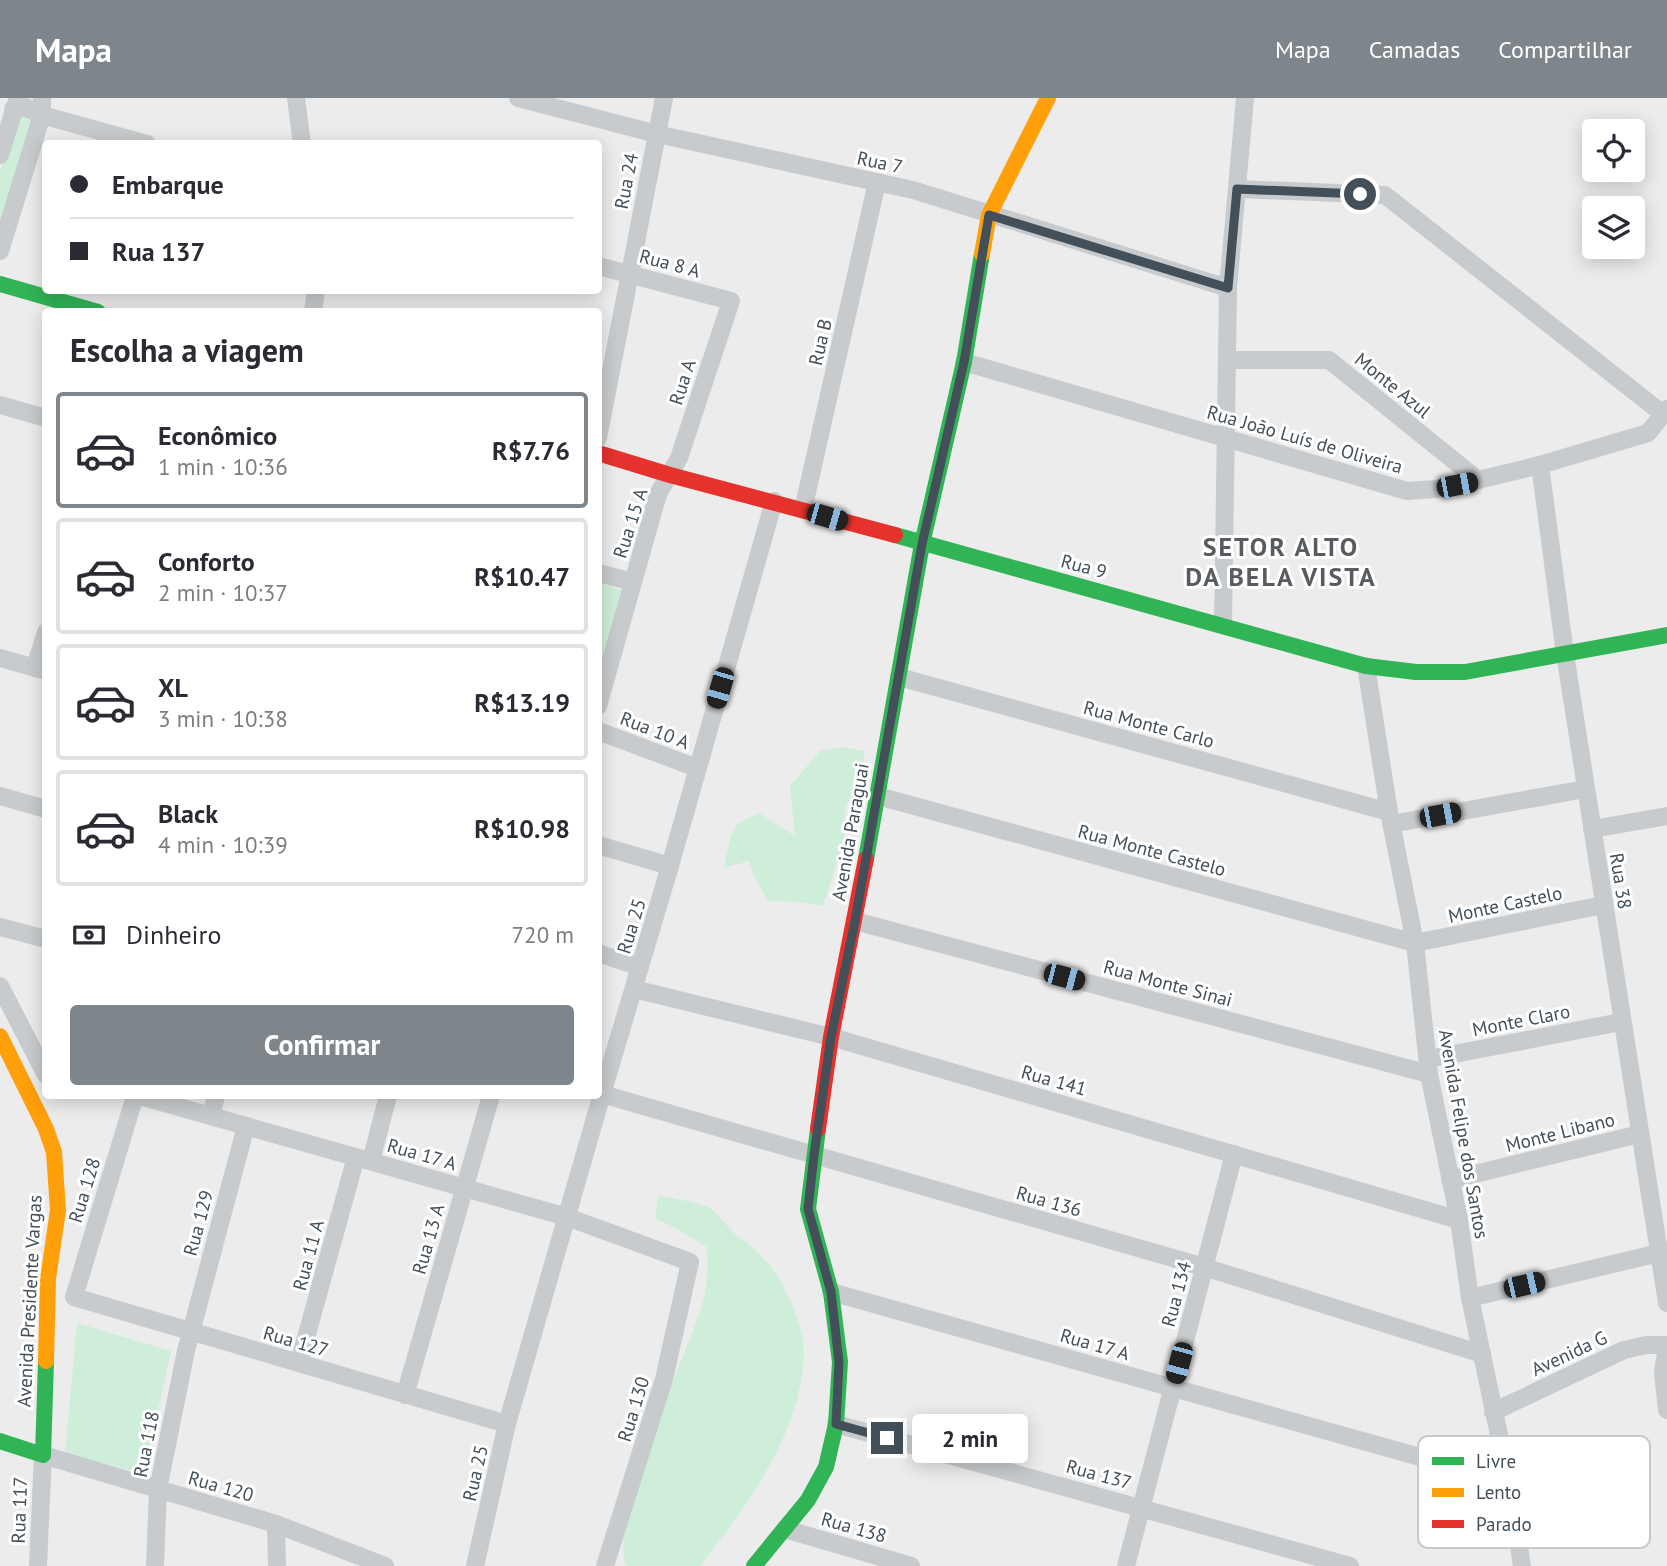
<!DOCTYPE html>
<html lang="pt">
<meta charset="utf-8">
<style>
:root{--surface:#fff;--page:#f7f7f7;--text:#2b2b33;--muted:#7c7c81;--line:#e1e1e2;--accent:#7e868c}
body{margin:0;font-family:"PT Sans",sans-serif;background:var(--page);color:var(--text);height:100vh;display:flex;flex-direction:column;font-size:26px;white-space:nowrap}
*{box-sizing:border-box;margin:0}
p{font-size:23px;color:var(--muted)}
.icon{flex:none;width:38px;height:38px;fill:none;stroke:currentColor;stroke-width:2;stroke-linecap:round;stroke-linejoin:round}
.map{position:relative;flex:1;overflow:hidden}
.details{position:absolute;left:42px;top:210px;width:560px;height:791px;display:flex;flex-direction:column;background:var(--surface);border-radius:7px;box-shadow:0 4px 18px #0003}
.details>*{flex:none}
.hud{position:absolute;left:42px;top:42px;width:560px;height:154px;border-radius:7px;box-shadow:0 4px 18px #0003;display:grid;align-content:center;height:154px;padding:0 28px;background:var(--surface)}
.buttons{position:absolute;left:1582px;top:21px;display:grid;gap:14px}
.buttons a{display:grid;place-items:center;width:63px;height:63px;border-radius:7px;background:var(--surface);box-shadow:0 4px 18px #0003;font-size:35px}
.end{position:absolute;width:32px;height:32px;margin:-16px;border:9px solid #434f59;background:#fff;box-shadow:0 0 0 4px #fff}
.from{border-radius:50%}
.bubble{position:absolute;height:49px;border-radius:7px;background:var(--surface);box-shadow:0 4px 18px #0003;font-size:23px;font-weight:600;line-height:49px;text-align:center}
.car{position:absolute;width:21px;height:42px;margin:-21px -10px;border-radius:9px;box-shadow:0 0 5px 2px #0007;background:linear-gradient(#222 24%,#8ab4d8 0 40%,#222 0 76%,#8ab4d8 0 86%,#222 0)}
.hud b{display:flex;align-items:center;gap:24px;height:66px;font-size:26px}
.hud b+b{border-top:2px solid var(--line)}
.hud i{width:18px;height:18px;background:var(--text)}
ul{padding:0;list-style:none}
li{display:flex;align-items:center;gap:21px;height:116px;margin:0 14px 10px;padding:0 14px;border:4px solid var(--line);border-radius:7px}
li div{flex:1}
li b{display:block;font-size:26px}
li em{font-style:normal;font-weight:600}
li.active{border-color:var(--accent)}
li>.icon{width:63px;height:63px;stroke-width:1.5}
h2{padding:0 28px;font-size:32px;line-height:84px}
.pay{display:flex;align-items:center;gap:18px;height:77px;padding:0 28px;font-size:26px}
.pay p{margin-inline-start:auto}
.action{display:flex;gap:14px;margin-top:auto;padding:14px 28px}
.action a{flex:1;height:80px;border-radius:7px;background:var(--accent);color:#fff;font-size:28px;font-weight:600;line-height:80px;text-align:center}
header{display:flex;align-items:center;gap:42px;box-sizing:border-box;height:98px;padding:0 35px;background:var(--accent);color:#fff}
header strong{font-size:33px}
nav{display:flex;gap:38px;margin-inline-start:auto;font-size:24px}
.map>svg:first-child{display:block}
</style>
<header>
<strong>Mapa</strong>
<nav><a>Mapa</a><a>Camadas</a><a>Compartilhar</a></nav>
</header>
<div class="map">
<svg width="1667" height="1468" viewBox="0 0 1667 1468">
<rect width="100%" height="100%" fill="#edecec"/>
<g fill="#cfeeda">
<path d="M17,15L35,21L0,138V73Z"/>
<path d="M599,485L624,493L599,582Z"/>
<path d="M844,649L864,653L863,682L845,710L844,742L823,808L800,804L768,803L755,780L749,763L724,770L730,741L737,726L759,715L795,738L790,688L820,653Z"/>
<path d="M658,1097C669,1100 702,1105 710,1110C720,1117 728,1131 740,1140C763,1156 778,1174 789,1200C797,1217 804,1238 804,1256C801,1336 747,1408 700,1468H627C604,1424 689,1257 703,1203C708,1185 708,1168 707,1149L672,1128L655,1121Z"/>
<path d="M77,1225L171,1253L144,1375L65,1356Z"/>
</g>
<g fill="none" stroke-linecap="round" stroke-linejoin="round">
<g stroke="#c8cbcd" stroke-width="18">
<path d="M296,0L302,46"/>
<path d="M518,0L657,36L913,92L1228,190"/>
<path d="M13,11L25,9L42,17L147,46"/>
<path d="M0,57L17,3"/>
<path d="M1237,91L1385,97L1663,316"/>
<path d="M0,153L42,17V0"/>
<path d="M598,168L731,203L679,360L658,396L598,608"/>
<path d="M313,214L316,192"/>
<path d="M1227,262H1329L1478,382"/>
<path d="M964,264L1407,393L1436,391L1478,382L1540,367L1648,335L1667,311"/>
<path d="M0,307L46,320"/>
<path d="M598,340L664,0"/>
<path d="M1540,367L1565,556L1667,1205"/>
<path d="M803,412L877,84"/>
<path d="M598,475L633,484"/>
<path d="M1223,527L1228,190L1245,0"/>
<path d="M0,560L46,573"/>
<path d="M1366,568L1389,714L1415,845L1429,976L1459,1122L1470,1200L1509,1384L1522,1468"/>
<path d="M35,570L46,534"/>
<path d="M899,579L1389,714"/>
<path d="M598,633L697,670"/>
<path d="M0,698L46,711"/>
<path d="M878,698L1415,845L1603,807"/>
<path d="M1391,726L1585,691"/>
<path d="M1592,731L1667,718"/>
<path d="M598,747L670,768"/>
<path d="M855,823L1429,976"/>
<path d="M0,829L46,841"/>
<path d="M598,855L640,869"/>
<path d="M0,888L46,977"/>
<path d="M634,891L831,939L1459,1122"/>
<path d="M1428,961L1621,924"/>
<path d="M602,996L1204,1169L1482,1256"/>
<path d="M135,998L74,1199L507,1326"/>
<path d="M140,998L567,1119L690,1164L664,1281L605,1468"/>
<path d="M211,1018L216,998"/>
<path d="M371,1063L388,998"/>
<path d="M1450,1082L1640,1036"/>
<path d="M831,1194L1509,1384"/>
<path d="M1470,1200L1659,1155"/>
<path d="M1667,1249L1663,1274L1667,1312"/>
<path d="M299,1265L356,1059"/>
<path d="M405,1297L491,998"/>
<path d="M1493,1314L1624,1252L1646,1247H1667"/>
<path d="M836,1326L1350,1468"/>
<path d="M276,1426L277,1468"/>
<path d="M785,1431L911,1468"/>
<path d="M38,1468L43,1357L276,1426L385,1468"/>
<path d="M155,1468L158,1391L186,1253L246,1028"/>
<path d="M475,1468L507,1326L602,996L670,768L774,403"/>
<path d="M1126,1468L1234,1056"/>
</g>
<g stroke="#30b455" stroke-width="16">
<path d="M0,186L98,214"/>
<path d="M895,437L1366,568L1416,574H1465L1667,537"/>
<path d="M866,761L922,446L964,264L982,156"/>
<path d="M0,1343L43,1357L46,1263"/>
<path d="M754,1468L808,1402L826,1369L836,1326L840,1264L831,1194L808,1111L818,1031"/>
</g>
<g stroke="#ff9f0a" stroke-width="16">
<path d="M982,156L989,117L1048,0"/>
<path d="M0,938L46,1031L54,1054L58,1112L48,1181L46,1263"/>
</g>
<g stroke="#e5322d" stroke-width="16">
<path d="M598,355L670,377L895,437"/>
<path d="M818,1031L831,939L866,761"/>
</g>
</g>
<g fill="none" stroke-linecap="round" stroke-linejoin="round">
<path stroke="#434f59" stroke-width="9" d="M887,1340L836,1326L839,1264L831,1194L808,1111L814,1057L831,939L855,823L922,446L964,264L989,117L1228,190L1237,91L1360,96"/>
</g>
<g text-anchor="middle" stroke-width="6" stroke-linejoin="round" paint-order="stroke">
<g font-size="19" fill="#434f59" stroke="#fff">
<text transform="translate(880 64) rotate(12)" y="7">Rua 7</text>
<text transform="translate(626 83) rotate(-79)" y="7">Rua 24</text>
<text transform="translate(670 165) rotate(15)" y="7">Rua 8 A</text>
<text transform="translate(820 244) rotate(-77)" y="7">Rua B</text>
<text transform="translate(682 284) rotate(-72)" y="7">Rua A</text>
<text transform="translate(1393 287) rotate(39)" y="7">Monte Azul</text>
<text transform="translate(1305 341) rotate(16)" y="7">Rua João Luís de Oliveira</text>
<text transform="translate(630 425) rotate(-72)" y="7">Rua 15 A</text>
<text transform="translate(1084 468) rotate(15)" y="7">Rua 9</text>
<text transform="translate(1149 626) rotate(15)" y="7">Rua Monte Carlo</text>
<text transform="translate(655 632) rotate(21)" y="7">Rua 10 A</text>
<text transform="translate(850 734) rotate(-80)" y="7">Avenida Paraguai</text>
<text transform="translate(1152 752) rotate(15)" y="7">Rua Monte Castelo</text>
<text transform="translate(1621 783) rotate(81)" y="7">Rua 38</text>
<text transform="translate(1505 806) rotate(-12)" y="7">Monte Castelo</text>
<text transform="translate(631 828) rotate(-73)" y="7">Rua 25</text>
<text transform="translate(1168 885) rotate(15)" y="7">Rua Monte Sinai</text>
<text transform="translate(1521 922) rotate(-11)" y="7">Monte Claro</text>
<text transform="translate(1054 982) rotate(16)" y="7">Rua 141</text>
<text transform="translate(1560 1034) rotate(-14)" y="7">Monte Libano</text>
<text transform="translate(1464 1036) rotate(80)" y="7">Avenida Felipe dos Santos</text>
<text transform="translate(422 1056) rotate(16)" y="7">Rua 17 A</text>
<text transform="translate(84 1092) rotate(-73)" y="7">Rua 128</text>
<text transform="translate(1049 1103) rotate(16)" y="7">Rua 136</text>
<text transform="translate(198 1125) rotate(-75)" y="7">Rua 129</text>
<text transform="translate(428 1141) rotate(-74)" y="7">Rua 13 A</text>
<text transform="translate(308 1157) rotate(-75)" y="7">Rua 11 A</text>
<text transform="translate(1176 1196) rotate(-75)" y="7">Rua 134</text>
<text transform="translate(29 1203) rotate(-87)" y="7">Avenida Presidente Vargas</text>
<text transform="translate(296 1243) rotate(16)" y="7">Rua 127</text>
<text transform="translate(1095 1246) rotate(16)" y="7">Rua 17 A</text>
<text transform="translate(1569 1255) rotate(-25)" y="7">Avenida G</text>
<text transform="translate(633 1311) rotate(-73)" y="7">Rua 130</text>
<text transform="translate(146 1346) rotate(-79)" y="7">Rua 118</text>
<text transform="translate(475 1375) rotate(-77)" y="7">Rua 25</text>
<text transform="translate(1099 1376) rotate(15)" y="7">Rua 137</text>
<text transform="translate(221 1388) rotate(16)" y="7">Rua 120</text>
<text transform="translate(19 1412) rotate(-88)" y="7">Rua 117</text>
<text transform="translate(854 1429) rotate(16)" y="7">Rua 138</text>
</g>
<g font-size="26" font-weight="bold" letter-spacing="2" fill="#585c60" stroke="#fff">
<text x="1281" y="458">SETOR ALTO<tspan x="1281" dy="30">DA BELA VISTA</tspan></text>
</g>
</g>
<rect x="1418" y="1338" width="232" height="112" rx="10" fill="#fff" stroke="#c7cacd" stroke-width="2"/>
<rect x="1432" y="1359" width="32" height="8" fill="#30b455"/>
<rect x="1432" y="1390" width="32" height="9" fill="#ff9f0a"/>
<rect x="1432" y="1422" width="32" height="8" fill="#e5322d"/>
<g font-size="19" fill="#434f59">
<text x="1476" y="1370">Livre</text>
<text x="1476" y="1401">Lento</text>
<text x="1476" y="1433">Parado</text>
</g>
</svg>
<div class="buttons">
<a><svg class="icon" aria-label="locate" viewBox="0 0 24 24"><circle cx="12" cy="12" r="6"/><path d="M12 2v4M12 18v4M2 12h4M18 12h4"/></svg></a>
<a><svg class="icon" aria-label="layers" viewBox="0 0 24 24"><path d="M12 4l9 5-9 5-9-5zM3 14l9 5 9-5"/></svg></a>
</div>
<i class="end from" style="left:1360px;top:96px"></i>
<i class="end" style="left:887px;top:1340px"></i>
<div class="bubble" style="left:912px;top:1316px;width:116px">2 min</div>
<i class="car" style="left:1457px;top:387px;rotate:79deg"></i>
<i class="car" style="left:827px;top:419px;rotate:106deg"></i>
<i class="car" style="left:720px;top:590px;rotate:196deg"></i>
<i class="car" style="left:1440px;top:717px;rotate:79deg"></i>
<i class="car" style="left:1064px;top:879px;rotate:105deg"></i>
<i class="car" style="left:1524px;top:1187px;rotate:77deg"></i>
<i class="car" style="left:1179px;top:1265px;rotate:195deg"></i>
<div class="hud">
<b><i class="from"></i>Embarque</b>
<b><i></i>Rua 137</b>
</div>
<section class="details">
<h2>Escolha a viagem</h2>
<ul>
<li class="active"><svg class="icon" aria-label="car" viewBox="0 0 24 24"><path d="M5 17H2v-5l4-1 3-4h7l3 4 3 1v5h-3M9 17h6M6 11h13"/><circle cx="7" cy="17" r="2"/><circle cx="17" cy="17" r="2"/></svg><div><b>Econômico</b><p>1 min · 10:36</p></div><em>R$7.76</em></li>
<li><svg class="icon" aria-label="car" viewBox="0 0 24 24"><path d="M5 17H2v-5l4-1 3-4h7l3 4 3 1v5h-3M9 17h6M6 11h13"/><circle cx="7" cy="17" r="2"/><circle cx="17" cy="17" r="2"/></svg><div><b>Conforto</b><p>2 min · 10:37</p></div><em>R$10.47</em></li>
<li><svg class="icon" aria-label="car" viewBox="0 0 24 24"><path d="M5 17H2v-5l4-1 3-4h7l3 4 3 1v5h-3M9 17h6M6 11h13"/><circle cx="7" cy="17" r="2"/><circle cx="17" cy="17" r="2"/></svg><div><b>XL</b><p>3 min · 10:38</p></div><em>R$13.19</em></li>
<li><svg class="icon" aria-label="car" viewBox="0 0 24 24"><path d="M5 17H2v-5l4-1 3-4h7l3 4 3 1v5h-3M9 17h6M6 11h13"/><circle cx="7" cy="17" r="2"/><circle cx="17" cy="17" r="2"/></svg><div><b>Black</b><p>4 min · 10:39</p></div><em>R$10.98</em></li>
</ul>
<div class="pay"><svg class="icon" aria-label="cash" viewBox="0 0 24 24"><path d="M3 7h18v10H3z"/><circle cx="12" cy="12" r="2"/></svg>Dinheiro<p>720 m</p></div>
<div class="action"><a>Confirmar</a></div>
</section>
</div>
